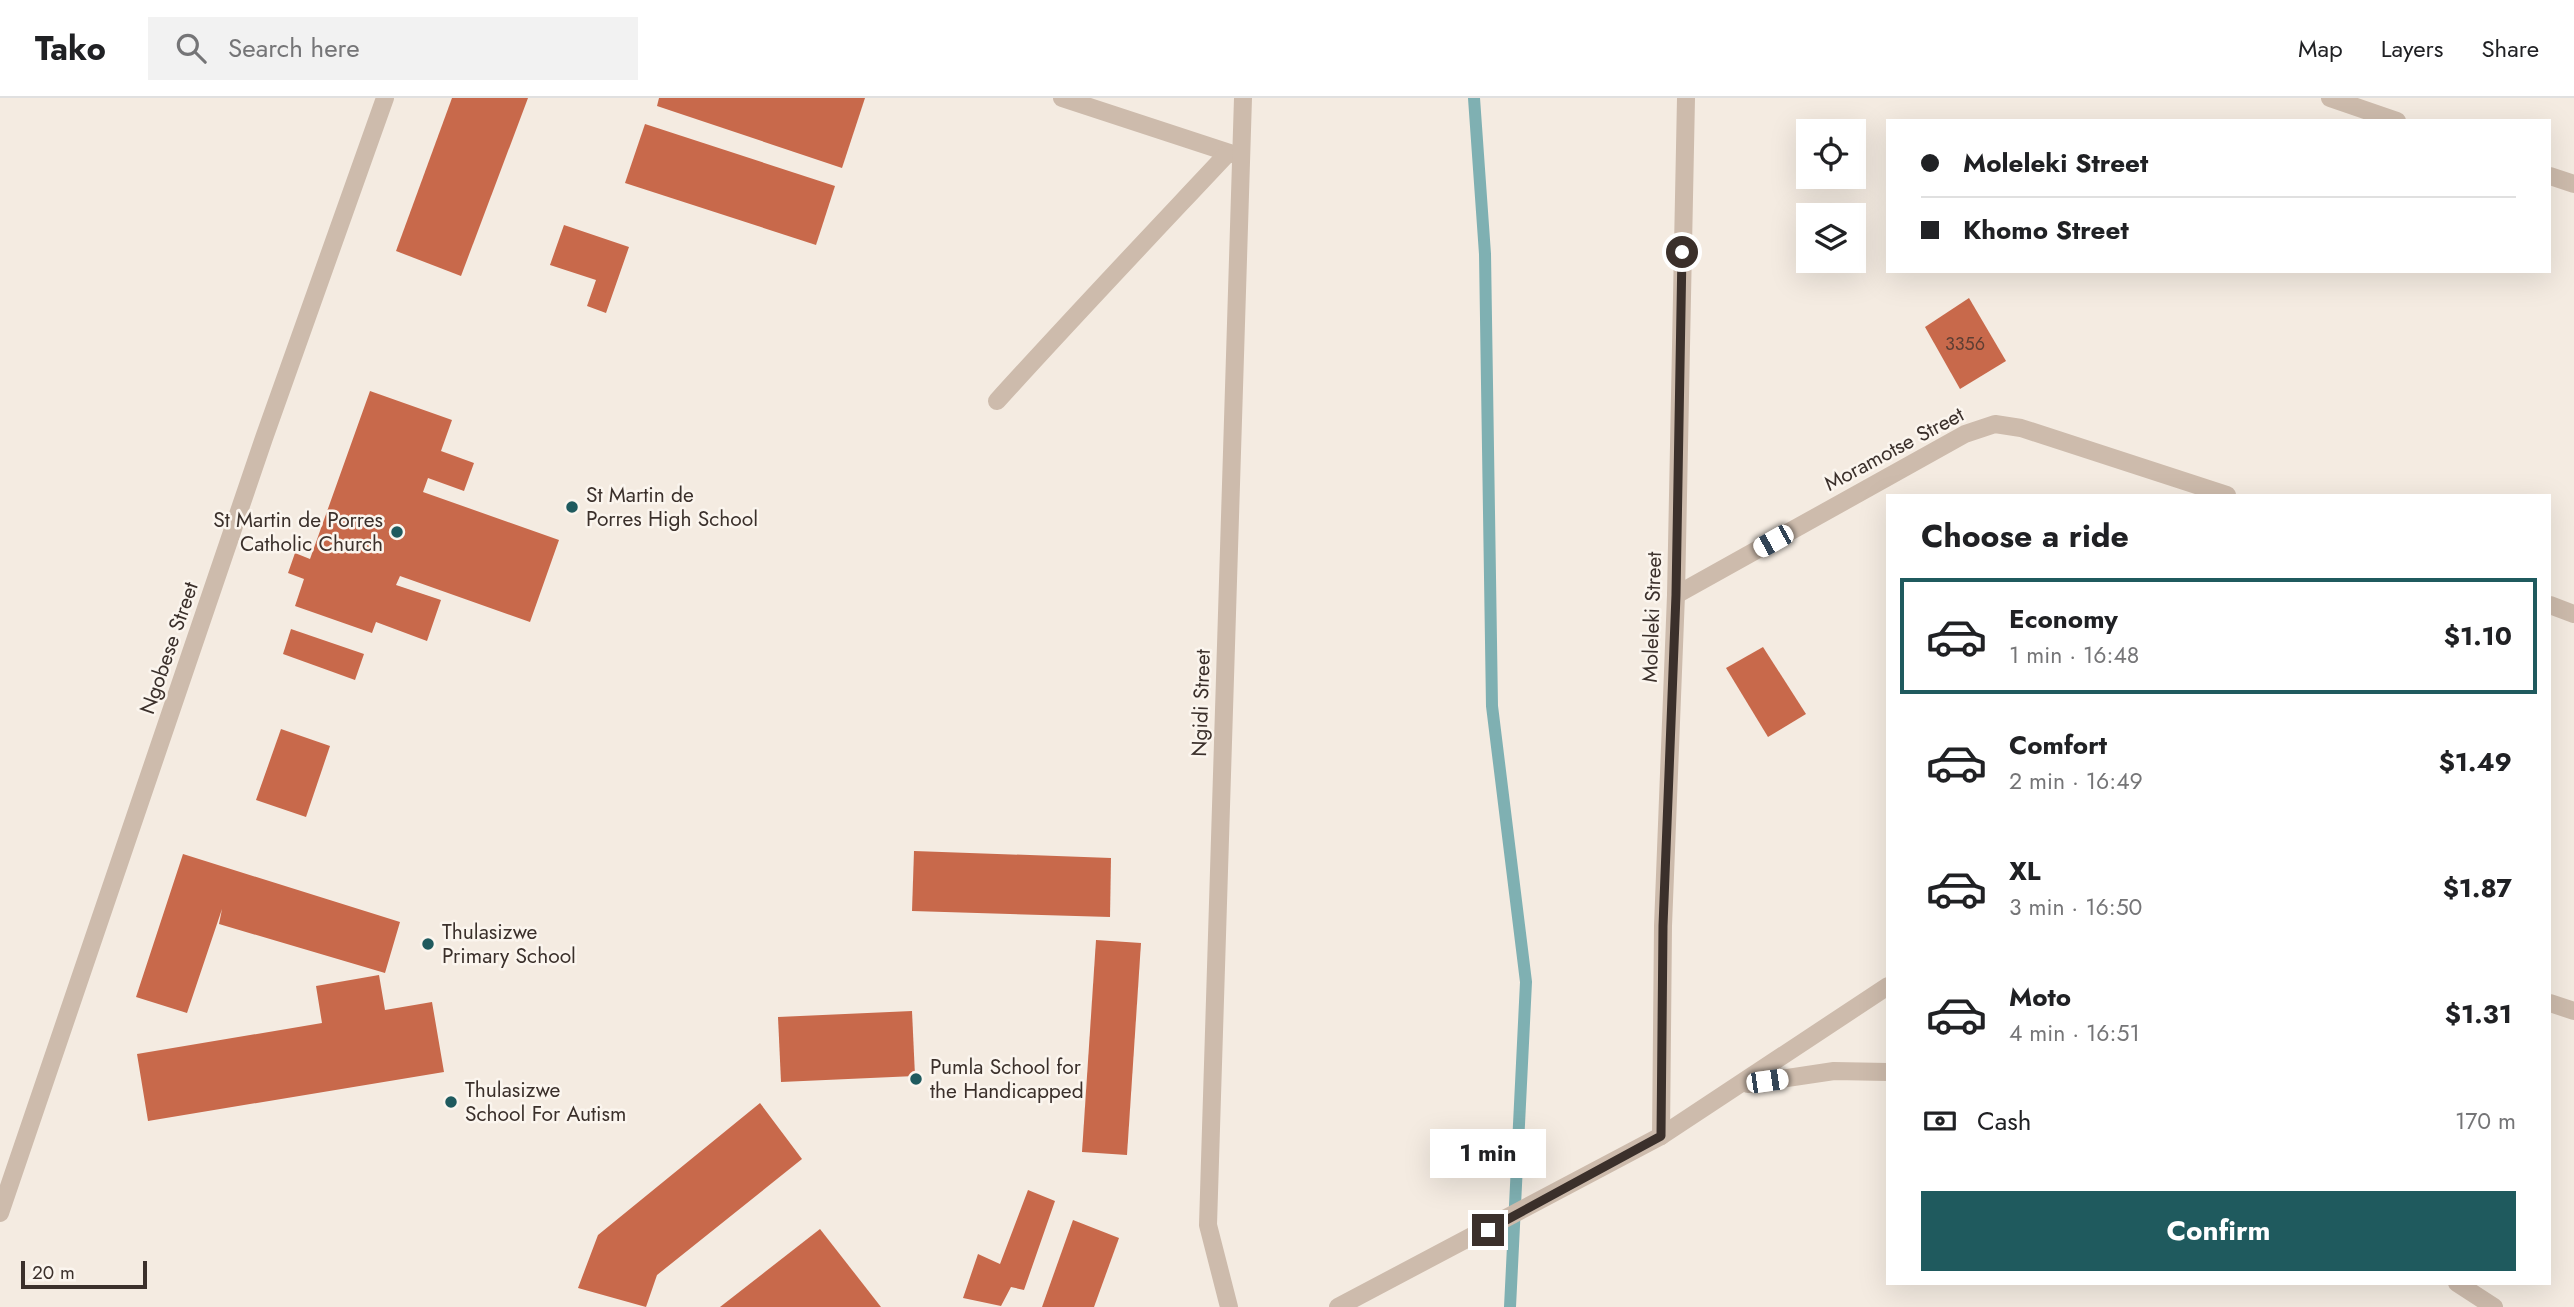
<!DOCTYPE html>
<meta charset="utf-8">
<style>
:root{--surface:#fff;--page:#f2f2f2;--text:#202124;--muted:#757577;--line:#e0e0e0;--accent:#1f5a5e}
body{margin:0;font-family:Jost,sans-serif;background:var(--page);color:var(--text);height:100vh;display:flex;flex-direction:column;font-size:26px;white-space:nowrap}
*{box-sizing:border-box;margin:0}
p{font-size:23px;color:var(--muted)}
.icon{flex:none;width:38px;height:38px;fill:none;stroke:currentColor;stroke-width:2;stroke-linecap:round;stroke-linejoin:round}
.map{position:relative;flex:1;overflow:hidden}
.panel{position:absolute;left:1886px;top:396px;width:665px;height:791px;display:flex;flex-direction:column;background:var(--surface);border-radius:0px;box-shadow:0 7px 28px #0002}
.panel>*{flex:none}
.guide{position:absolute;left:1886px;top:21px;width:665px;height:154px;border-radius:0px;box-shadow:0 7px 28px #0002;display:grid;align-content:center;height:154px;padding:0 35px;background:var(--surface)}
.buttons{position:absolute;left:1796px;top:21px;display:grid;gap:14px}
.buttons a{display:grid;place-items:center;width:70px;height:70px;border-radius:0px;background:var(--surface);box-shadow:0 7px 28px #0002;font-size:35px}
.scale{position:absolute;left:21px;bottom:18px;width:126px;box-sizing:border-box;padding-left:7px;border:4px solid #3b302b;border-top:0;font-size:19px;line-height:24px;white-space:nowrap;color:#3b302b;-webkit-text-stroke:5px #fbf5ee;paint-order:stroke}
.end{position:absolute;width:32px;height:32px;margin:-16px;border:9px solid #3b302b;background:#fff;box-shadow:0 0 0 4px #fff}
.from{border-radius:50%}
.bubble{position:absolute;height:49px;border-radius:0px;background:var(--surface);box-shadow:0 7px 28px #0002;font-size:23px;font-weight:700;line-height:49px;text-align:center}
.car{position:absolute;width:21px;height:42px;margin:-21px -10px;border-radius:9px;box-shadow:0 0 5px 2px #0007;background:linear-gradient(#fff 24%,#345 0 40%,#fff 0 76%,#345 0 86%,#fff 0)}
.guide b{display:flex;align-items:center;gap:24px;height:66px;font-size:26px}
.guide b+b{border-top:2px solid var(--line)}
.guide i{width:18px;height:18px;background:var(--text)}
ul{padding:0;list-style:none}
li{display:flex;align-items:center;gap:21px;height:116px;margin:0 14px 10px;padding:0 21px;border:4px solid transparent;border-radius:0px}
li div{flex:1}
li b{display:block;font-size:26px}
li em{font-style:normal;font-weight:700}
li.active{border-color:var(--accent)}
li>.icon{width:63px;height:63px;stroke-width:1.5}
h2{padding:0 35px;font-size:32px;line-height:84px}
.pay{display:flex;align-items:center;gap:18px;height:77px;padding:0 35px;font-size:26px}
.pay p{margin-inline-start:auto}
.button{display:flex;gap:14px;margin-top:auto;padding:14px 35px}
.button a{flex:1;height:80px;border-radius:0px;background:var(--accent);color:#fff;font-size:28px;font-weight:700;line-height:80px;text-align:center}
header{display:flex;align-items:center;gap:42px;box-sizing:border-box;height:98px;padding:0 35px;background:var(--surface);border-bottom:2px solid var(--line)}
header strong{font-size:33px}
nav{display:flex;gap:38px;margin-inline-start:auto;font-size:24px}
.search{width:490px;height:63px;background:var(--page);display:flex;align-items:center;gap:18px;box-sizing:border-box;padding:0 24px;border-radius:0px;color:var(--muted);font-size:26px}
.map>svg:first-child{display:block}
</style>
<header>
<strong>Tako</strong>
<div class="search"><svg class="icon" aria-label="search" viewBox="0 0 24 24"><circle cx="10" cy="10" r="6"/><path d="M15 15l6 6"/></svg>Search here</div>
<nav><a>Map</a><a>Layers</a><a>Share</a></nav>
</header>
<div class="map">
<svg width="2574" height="1209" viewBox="0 0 2574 1209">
<rect width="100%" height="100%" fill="#f4ebe1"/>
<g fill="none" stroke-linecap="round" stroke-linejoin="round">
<path stroke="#7fb0b2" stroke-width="12" d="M1474,0L1485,156L1492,608L1526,884L1510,1209"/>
</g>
<g fill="#c8694b">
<path d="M452,0H528L461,178L396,153Z"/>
<path d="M659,0H865L842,70L657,8Z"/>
<path d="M645,26L835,88L816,147L625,85Z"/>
<path d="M564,127L629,149L606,215L587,208L596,182L550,167Z"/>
<path d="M1969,200L2006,263L1960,291L1925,229Z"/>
<path d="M370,293L452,322L441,353L474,365L464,393L428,380L423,394L559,442L530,524L400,478L396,487L441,502L427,543L376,524L372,535L295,508L304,481L288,475L295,455L310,461Z"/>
<path d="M291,531L364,556L355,582L283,556Z"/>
<path d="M1763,549L1806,616L1768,639L1726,570Z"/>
<path d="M281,631L330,648L306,719L256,702Z"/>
<path d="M914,753L1111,760L1110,819L912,813Z"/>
<path d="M183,756L400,824L385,875L219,826L222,811L187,915L136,899Z"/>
<path d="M1096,842L1141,845L1127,1057L1082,1054Z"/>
<path d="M379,877L385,912L432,904L444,974L148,1023L137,956L322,925L316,888Z"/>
<path d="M912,913L915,978L781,984L778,919Z"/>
<path d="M760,1005L802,1061L657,1177L646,1209L578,1190L598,1137Z"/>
<path d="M1028,1092L1055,1103L1024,1192L1011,1189L1001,1208L963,1200L978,1156L1000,1166Z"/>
<path d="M1073,1122L1119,1140L1094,1209H1042Z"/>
<path d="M820,1131L881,1209H720Z"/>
</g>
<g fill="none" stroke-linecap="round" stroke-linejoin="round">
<g stroke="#cdbbac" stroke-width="18">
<path d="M1062,0L1239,58"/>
<path d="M2330,0L2397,23"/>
<path d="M2550,78L2574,86"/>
<path d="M997,303C1073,219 1151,137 1228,55"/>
<path d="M1676,497L1965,336L1995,326L2021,330L2227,397"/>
<path d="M2550,507L2574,516"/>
<path d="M2550,905L2574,913"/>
<path d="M1748,986L1834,973L1888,974"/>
<path d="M1661,1038L1663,828L1676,497L1686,0"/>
<path d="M0,1115L264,340L385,0"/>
<path d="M2457,1185L2494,1209"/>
<path d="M1229,1209L1208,1127L1243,0"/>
<path d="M1338,1209L1661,1038L1888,888"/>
</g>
</g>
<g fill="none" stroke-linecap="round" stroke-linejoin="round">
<path stroke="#3b302b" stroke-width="9" d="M1488,1132L1661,1038L1663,828L1676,497L1682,154"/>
</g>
<g fill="#1f5a5e" stroke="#fbf5ee" stroke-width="2.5">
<circle cx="572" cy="409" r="7"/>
<circle cx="397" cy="434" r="7"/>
<circle cx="428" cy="846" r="7"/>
<circle cx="916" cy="981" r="7"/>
<circle cx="451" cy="1004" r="7"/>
</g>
<g text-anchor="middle" stroke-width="5" stroke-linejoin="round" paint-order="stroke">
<g font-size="18" fill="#5e3e33">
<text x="1965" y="252">3356</text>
</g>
<g font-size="21" fill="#3b302b" stroke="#fbf5ee">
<text transform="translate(1894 351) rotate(-28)" y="7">Moramotse Street</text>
<text transform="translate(1652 519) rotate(-88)" y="7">Moleleki Street</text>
<text transform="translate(169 550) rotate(-71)" y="7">Ngobese Street</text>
<text transform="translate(1201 605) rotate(-88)" y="7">Ngidi Street</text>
</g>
<g font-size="21" fill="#3b302b" stroke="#fbf5ee" text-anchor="start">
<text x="586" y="404">St Martin de<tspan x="586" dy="24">Porres High School</tspan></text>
<text x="383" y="429" text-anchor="end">St Martin de Porres<tspan x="383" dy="24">Catholic Church</tspan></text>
<text x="442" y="841">Thulasizwe<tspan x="442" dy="24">Primary School</tspan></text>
<text x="930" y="976">Pumla School for<tspan x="930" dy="24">the Handicapped</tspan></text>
<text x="465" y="999">Thulasizwe<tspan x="465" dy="24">School For Autism</tspan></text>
</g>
</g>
</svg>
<div class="buttons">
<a><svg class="icon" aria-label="locate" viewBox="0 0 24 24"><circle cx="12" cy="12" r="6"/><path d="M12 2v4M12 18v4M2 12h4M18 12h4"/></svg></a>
<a><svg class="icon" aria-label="layers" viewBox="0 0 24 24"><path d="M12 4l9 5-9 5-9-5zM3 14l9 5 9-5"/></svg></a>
</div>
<div class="scale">20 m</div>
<i class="end from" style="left:1682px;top:154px"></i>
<i class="end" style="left:1488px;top:1132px"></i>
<div class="bubble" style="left:1430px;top:1031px;width:116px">1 min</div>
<i class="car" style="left:1773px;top:443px;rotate:241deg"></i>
<i class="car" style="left:1767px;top:983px;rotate:82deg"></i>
<div class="guide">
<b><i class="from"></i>Moleleki Street</b>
<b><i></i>Khomo Street</b>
</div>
<section class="panel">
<h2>Choose a ride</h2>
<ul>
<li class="active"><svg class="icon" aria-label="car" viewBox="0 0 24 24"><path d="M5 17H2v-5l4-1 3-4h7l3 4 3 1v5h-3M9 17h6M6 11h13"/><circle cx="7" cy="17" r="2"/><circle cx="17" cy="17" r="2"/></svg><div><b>Economy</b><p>1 min · 16:48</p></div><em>$1.10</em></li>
<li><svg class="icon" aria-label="car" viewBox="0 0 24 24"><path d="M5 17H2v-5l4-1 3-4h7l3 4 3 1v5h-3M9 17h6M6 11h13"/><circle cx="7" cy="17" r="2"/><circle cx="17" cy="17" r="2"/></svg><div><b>Comfort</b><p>2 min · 16:49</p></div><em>$1.49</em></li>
<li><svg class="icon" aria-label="car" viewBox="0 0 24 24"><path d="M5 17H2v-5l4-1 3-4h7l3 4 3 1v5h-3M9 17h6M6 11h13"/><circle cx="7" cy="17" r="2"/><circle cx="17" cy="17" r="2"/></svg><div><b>XL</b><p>3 min · 16:50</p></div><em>$1.87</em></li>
<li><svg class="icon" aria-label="car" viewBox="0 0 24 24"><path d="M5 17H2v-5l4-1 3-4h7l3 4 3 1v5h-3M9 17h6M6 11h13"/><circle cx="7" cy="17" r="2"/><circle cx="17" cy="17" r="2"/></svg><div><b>Moto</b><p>4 min · 16:51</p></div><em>$1.31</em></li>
</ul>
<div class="pay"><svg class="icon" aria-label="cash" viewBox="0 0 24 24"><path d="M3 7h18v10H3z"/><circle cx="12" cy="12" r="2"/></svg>Cash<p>170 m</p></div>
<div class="button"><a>Confirm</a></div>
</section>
</div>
